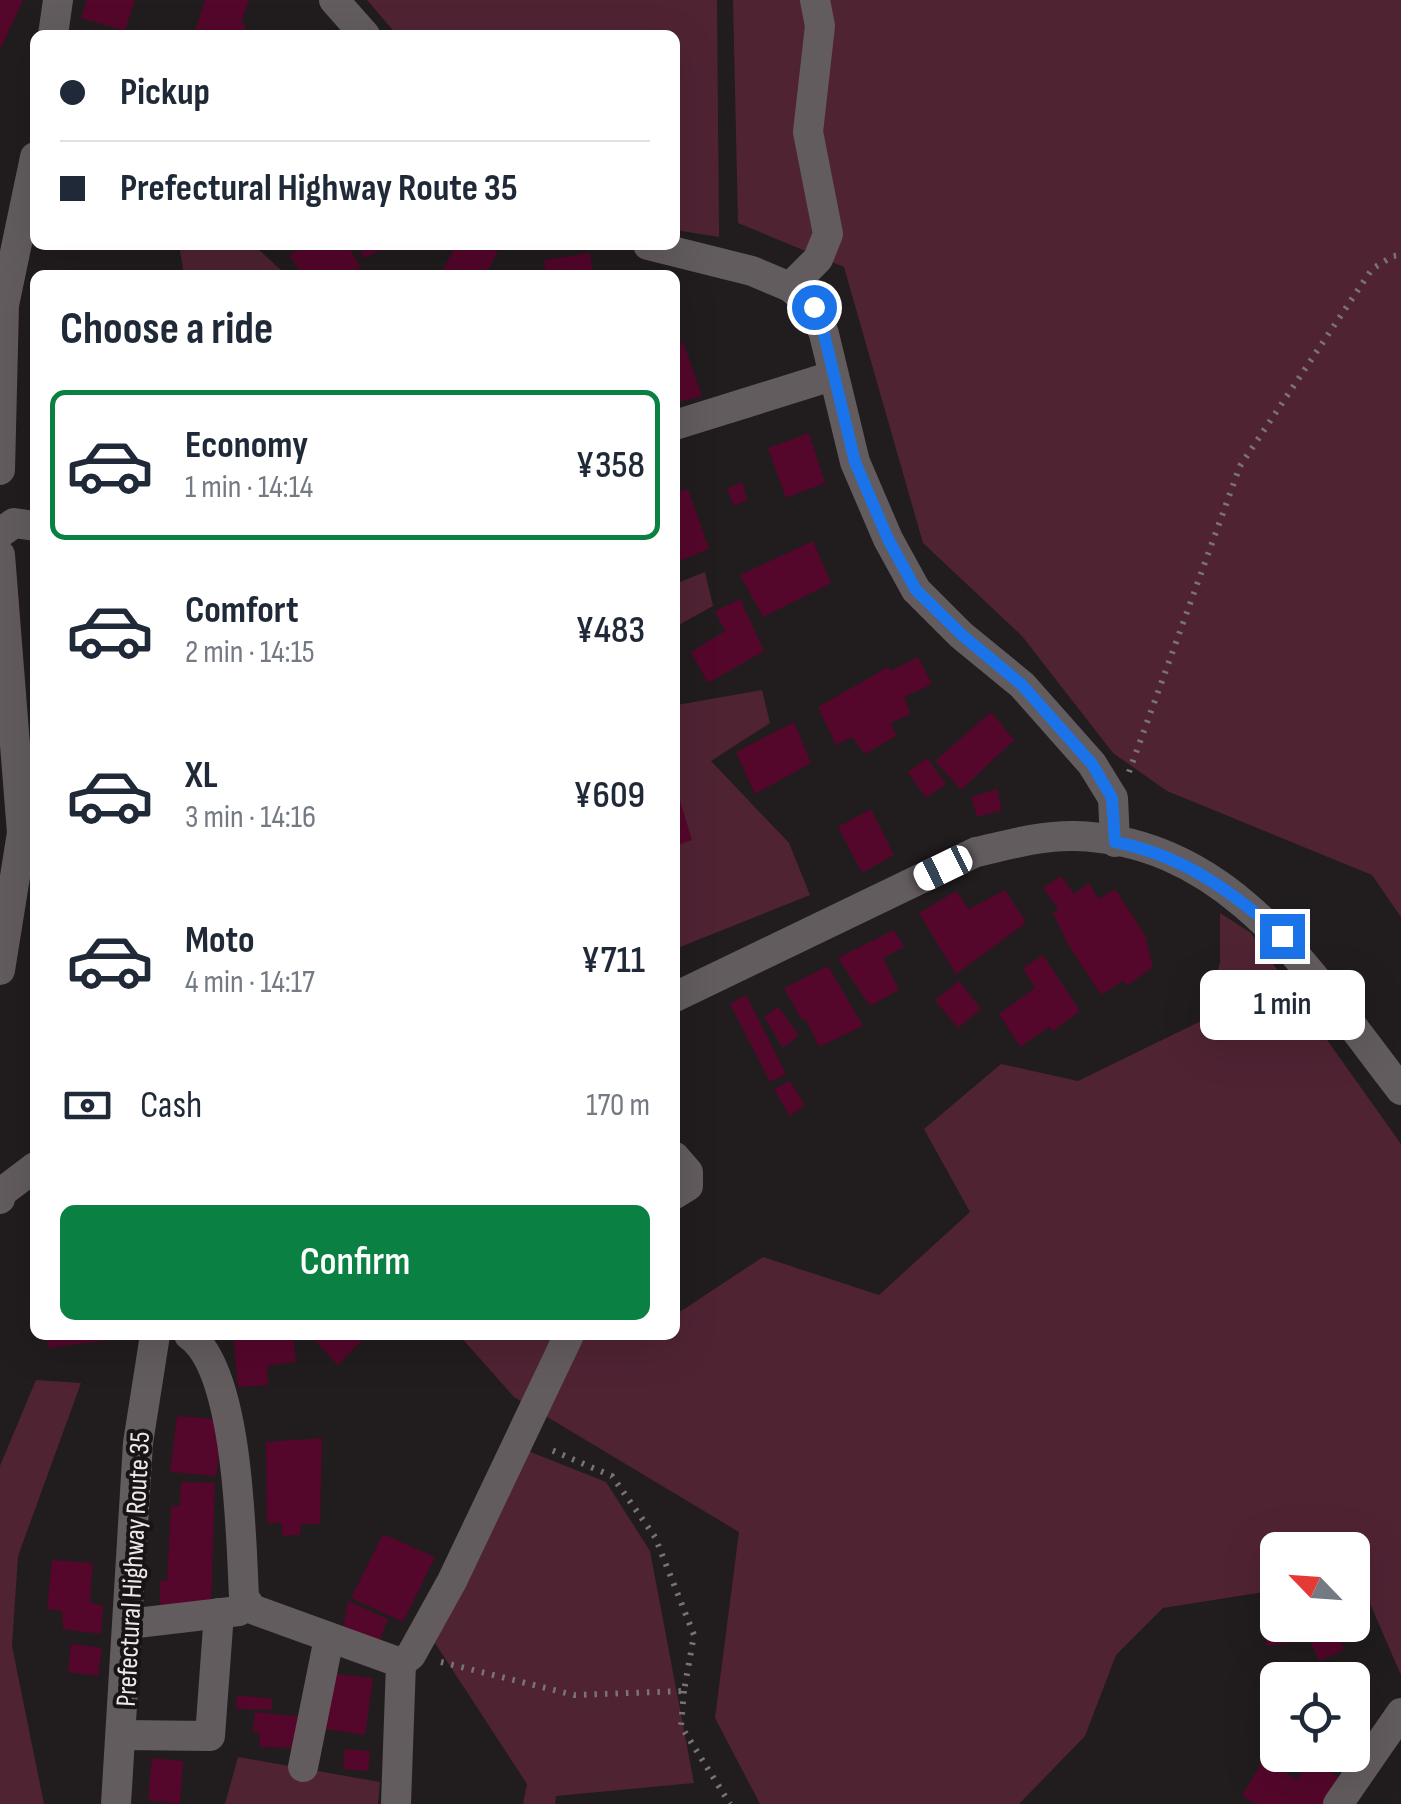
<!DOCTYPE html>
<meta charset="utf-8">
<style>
:root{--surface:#fff;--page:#f6f6f7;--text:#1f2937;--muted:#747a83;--line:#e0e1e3;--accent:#0b8043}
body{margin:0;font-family:"Sofia Sans Condensed",sans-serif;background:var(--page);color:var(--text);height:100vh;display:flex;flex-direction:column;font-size:38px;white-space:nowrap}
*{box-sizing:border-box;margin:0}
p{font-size:32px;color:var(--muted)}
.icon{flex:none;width:55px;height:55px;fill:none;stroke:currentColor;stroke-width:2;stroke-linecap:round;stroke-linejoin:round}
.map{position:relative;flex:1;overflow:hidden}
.side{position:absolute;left:30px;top:270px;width:650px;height:1070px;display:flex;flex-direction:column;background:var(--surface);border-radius:15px;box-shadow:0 10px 40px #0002}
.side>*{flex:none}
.top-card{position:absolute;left:30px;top:30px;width:650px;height:220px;border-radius:15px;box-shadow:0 10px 40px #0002;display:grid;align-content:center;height:220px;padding:0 30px;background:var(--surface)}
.needle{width:65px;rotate:295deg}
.fabs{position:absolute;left:1260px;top:1532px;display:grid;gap:20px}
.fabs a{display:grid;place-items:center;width:110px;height:110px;border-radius:15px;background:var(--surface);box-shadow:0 10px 40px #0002;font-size:50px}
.end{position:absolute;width:45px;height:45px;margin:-22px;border:12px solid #1a73e8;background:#fff;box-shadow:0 0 0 5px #fff}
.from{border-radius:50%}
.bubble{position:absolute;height:70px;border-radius:15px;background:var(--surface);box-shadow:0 10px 40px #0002;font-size:32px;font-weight:600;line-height:70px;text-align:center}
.car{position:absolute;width:30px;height:60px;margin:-30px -15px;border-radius:12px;box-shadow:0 0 8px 2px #0007;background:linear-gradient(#fff 24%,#345 0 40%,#fff 0 76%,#345 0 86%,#fff 0)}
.top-card b{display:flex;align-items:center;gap:35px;height:95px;font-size:38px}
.top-card b+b{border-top:2px solid var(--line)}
.top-card i{width:25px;height:25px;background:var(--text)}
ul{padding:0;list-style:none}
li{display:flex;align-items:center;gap:30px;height:150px;margin:0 20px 15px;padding:0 10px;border:5px solid transparent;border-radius:15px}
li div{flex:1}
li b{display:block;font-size:38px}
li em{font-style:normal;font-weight:600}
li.selected{border-color:var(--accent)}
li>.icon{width:90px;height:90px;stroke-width:1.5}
h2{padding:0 30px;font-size:45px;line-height:120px}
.pay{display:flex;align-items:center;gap:25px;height:110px;padding:0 30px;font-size:38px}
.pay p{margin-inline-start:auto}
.cta{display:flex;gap:20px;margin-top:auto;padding:20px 30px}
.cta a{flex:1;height:115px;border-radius:15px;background:var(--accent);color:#fff;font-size:40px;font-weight:600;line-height:115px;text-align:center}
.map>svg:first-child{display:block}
</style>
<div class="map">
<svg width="1401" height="1804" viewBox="0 0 1401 1804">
<rect width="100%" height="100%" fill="#211c1e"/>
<g fill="#502333">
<path d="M367,0H717L719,237L675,230V35H397Z"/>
<path d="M733,0H1401V917L1372,875L1167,791L1113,753L1022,636L923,543L844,267L738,223Z"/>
<path d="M179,245H254L286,275H184Z"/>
<path d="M705,572L713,606L675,627V584Z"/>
<path d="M762,690L770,723L711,761L789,843L810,895L675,949V702L677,705Z"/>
<path d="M1220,913L1251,933L1401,1144V1675L1359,1578L1353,1579L1352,1550H1278L1277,1590L1163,1608L1116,1655L1085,1736L1019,1804H760L715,1718L739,1532L514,1397L459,1335H675V1315L763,1257L879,1295L970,1212L924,1129L1001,1064L1078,1081L1201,1021L1220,963Z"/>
<path d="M36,1380L81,1383L18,1556L12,1646L44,1804H0V1466Z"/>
<path d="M528,1451L606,1482L650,1551L694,1783L556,1796L555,1804H523L527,1784L435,1643Z"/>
<path d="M238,1757L380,1782L378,1804H225Z"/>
</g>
<g fill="#54072b">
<path d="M0,0H23L0,50Z"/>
<path d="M87,0H135L125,31L81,18Z"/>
<path d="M205,0H249L241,23L246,25L243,35H194Z"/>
<path d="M305,245H347L361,267L350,275H302L289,255Z"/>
<path d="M357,245H391L364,258Z"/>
<path d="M456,245H485L498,252L485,275H446L441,273Z"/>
<path d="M590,253L593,275H546L544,260Z"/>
<path d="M683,342L702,396L675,403V345Z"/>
<path d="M809,433L825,483L786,498L768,448Z"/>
<path d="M742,482L747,500L734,506L727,489Z"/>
<path d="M688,489L709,549L675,563V493Z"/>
<path d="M813,541L831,583L763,617L740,575Z"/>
<path d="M740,599L764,651L708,683L691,652L725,631L715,611Z"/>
<path d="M918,657L932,684L904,697L910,714L891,723L896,736L865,754L852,737L836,745L818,707L888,667L891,671Z"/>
<path d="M991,712L1014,740L961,790L935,761Z"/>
<path d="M794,722L811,763L755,794L736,752Z"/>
<path d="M927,758L946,784L926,798L908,772Z"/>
<path d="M675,784L692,840L675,846Z"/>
<path d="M997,789L1002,810L977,817L971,797Z"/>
<path d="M871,809L894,855L862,873L838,827Z"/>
<path d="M1061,876L1074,894L1089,883L1098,899L1115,889L1145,935L1153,967L1128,985L1123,981L1101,995L1069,946L1053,913L1058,909L1043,888Z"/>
<path d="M1005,890L1026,923L956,974L919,913L956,891L969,909Z"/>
<path d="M894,930L904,947L883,958L899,990L870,1006L838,958Z"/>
<path d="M1043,955L1080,1011L1053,1031L1049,1027L1020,1047L999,1014L1035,988L1023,968Z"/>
<path d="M828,966L863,1026L819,1047L806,1019L802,1020L784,988Z"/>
<path d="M959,981L981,1009L958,1028L935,1000Z"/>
<path d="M746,995L786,1074L770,1082L730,1004Z"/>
<path d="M778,1007L799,1035L783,1048L764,1017Z"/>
<path d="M790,1081L805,1105L790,1116L774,1089Z"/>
<path d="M46,1335H130L131,1337L48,1348Z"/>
<path d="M233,1335H293L296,1362L267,1366L268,1385L238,1387Z"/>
<path d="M309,1335H375L370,1340L366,1336L338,1365Z"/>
<path d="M177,1416L224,1420L216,1476L170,1472Z"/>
<path d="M322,1438L320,1524H301L300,1535L282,1536V1523H267L266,1442Z"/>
<path d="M181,1482L215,1483L211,1606L160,1607V1581H167L171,1507L180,1505Z"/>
<path d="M383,1534L435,1557L403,1622L351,1598Z"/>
<path d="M52,1560L93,1563L90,1602L103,1606L101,1634L63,1629L62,1611L47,1609Z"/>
<path d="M348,1601L388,1619L377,1647L342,1635Z"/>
<path d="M1278,1614V1625H1334L1344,1650L1319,1661L1309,1639L1267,1646L1260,1618Z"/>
<path d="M71,1644L102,1648L98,1676L68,1672Z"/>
<path d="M334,1674L373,1678L365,1735L325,1729Z"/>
<path d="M237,1695L273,1699L271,1710L236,1709Z"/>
<path d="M255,1712L303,1717L298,1748L260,1747L259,1732H253Z"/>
<path d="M345,1749L370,1751L368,1771L343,1769Z"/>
<path d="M152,1758L183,1761L180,1804L148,1800Z"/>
<path d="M1309,1758L1342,1779L1325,1804H1255L1242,1795L1264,1759L1297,1779Z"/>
</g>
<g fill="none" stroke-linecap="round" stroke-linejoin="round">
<g stroke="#787475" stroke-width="6" stroke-dasharray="2.5 8" stroke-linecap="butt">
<path d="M1129,772L1240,466L1372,269L1393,256L1401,255"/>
<path d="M441,1662L574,1695L684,1691L694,1635L655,1537L612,1476L549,1449"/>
<path d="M684,1691L681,1726L730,1804"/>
</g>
<g stroke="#635c5e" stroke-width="30">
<path d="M334,0L365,35"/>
<path d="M53,35L58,0"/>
<path d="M648,245L752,271L790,287L814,307L824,334L855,462L888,539L916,590L961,635L1022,685L1092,764L1113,798L1115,842"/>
<path d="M790,287L818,259L828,234L808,132L820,26L815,0"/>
<path d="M675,425L832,376"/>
<path d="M0,470L4,305L35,157"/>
<path d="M0,533L14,523L35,526"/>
<path d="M0,555L22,833L0,970"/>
<path d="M675,1157L688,1172V1186L675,1194"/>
<path d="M0,1199L2,1192L35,1167"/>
<path d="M189,1335C239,1370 241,1538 244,1597L252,1609L401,1663L396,1804"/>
<path d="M128,1624L239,1611"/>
<path d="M401,1663L411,1655L452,1581L569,1335"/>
<path d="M123,1735L210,1736L219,1613"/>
<path d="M303,1767L329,1638"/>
<path d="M1338,1804L1401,1713"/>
</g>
<g stroke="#635c5e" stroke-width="30">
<path d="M675,997L976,852C1008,845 1042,835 1075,836C1233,840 1315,980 1401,1090"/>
<path d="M116,1804L138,1443L155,1335"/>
</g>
</g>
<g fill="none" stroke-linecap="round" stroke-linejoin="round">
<path stroke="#1a73e8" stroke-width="12" d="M814,307L824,334L855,462L888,539L916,590L962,635L1022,685L1092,764L1112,798L1115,842C1182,855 1232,891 1282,936"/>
</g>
<g text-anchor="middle" stroke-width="8" stroke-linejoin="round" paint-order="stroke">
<g font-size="28" fill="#ece8e9" stroke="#181315">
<text transform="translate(132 1569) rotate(-87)" y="10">Prefectural Highway Route 35</text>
</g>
</g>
</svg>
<div class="fabs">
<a><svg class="needle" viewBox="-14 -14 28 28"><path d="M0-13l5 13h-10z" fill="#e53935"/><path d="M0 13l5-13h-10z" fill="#747a83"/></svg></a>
<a><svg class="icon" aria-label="locate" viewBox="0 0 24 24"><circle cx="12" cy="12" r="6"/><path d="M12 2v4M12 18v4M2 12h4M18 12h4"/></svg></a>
</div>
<i class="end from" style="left:814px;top:307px"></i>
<i class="end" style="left:1282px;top:936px"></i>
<div class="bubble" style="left:1200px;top:970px;width:165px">1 min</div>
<i class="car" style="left:943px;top:868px;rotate:244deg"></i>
<div class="top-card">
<b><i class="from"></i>Pickup</b>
<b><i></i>Prefectural Highway Route 35</b>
</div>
<section class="side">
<h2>Choose a ride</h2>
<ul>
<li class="selected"><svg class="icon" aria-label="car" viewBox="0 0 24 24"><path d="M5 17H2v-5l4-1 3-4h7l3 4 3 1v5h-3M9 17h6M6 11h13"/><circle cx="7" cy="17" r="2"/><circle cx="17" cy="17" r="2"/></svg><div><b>Economy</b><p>1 min · 14:14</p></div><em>¥358</em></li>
<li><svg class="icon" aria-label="car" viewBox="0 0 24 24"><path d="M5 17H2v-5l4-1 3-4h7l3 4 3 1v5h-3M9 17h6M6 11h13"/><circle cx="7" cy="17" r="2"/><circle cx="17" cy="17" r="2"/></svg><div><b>Comfort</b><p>2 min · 14:15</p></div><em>¥483</em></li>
<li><svg class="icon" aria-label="car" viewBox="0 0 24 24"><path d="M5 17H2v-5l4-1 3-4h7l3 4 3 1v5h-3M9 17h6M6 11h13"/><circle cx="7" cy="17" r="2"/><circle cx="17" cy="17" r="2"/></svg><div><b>XL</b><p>3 min · 14:16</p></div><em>¥609</em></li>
<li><svg class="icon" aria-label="car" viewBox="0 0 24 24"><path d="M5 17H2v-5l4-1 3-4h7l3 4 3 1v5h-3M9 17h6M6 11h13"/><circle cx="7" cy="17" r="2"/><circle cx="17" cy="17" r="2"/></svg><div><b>Moto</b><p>4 min · 14:17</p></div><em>¥711</em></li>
</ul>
<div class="pay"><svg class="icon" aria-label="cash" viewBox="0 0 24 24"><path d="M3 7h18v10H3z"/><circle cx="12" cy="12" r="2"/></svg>Cash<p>170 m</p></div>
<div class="cta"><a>Confirm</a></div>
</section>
</div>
